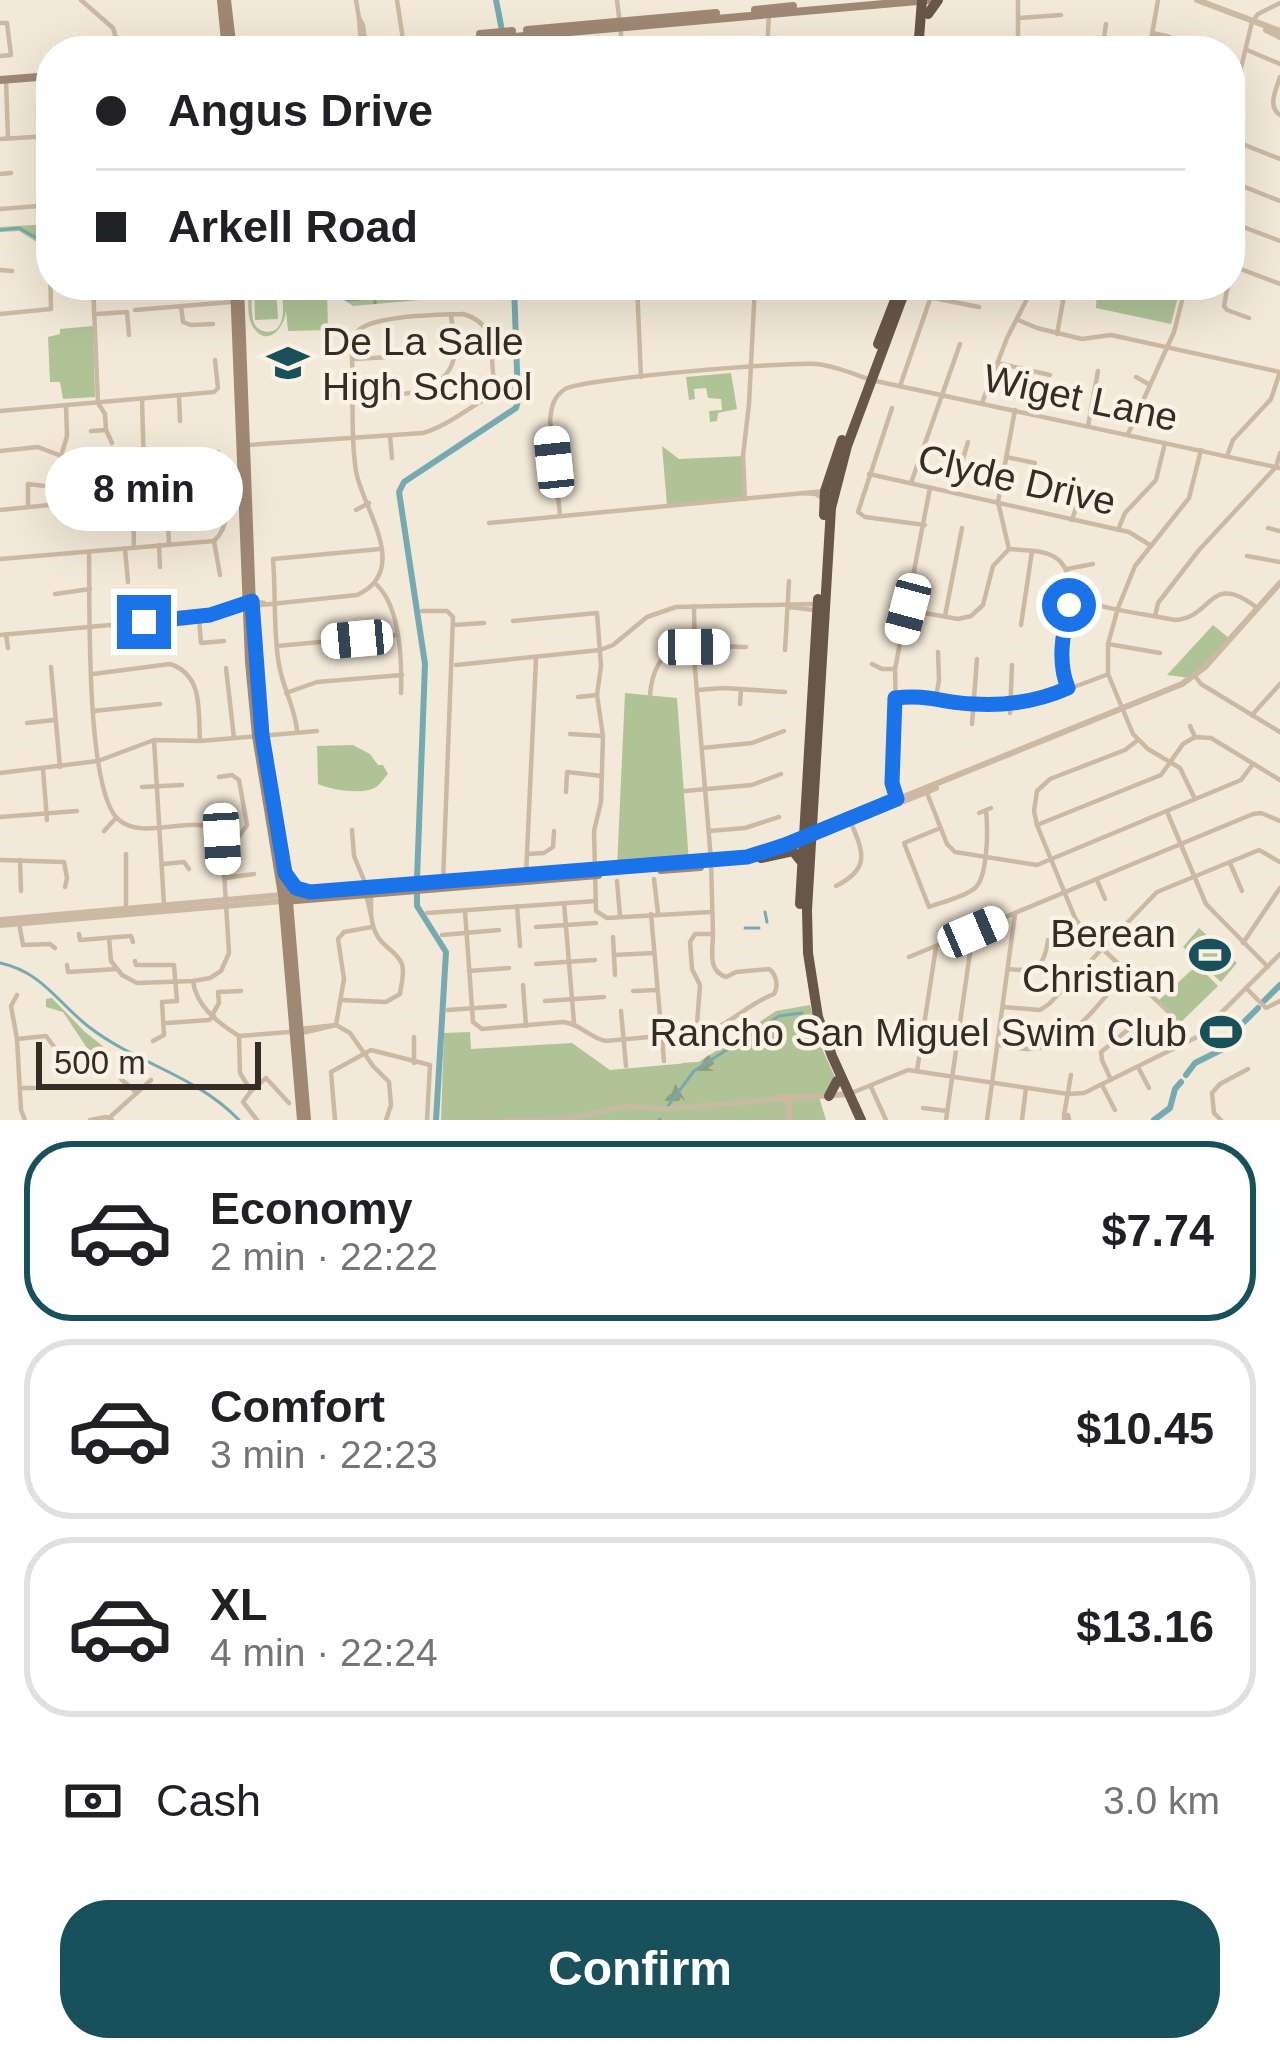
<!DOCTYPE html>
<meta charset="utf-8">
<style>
:root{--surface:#fff;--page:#f2f2f2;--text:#202124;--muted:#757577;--line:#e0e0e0;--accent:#18515b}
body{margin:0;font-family:Helvetica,sans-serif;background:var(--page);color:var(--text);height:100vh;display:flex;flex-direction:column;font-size:45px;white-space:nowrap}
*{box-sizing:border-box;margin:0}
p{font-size:39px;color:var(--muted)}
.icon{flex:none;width:66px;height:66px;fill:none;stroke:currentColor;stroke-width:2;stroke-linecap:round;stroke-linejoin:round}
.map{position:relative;height:1120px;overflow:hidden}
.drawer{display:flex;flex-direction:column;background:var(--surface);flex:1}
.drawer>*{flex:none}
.top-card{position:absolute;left:36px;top:36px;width:1209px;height:264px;border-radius:48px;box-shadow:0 12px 48px #0002;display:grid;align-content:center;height:264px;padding:0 60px;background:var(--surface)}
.scale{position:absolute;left:36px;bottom:30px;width:225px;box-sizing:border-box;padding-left:12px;border:6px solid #362c26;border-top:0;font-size:33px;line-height:42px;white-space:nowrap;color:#362c26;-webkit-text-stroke:9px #faf2e4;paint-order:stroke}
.end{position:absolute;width:54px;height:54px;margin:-27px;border:15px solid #1a73e8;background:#fff;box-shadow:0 0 0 6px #fff}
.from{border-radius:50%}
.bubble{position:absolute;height:84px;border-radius:42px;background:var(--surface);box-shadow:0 12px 48px #0002;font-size:39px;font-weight:800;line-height:84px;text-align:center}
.car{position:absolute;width:36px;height:72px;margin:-36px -18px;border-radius:15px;box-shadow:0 0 9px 3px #0007;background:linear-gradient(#fff 24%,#345 0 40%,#fff 0 76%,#345 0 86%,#fff 0)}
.top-card b{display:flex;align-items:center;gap:42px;height:114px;font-size:45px}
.top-card b+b{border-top:3px solid var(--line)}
.top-card i{width:30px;height:30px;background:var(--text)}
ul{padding:21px 0 0;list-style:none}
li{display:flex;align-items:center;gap:36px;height:180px;margin:0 24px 18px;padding:0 36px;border:6px solid var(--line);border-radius:48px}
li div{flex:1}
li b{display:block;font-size:45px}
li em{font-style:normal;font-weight:800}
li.active{border-color:var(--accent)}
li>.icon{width:108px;height:108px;stroke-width:1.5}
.pay{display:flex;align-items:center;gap:30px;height:132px;padding:0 60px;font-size:45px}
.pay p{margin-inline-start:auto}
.action{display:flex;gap:24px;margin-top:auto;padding:24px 60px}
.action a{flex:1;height:138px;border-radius:48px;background:var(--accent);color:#fff;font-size:48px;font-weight:800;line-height:138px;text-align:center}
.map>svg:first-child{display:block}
</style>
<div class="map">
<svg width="1280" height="1120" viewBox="0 0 1280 1120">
<defs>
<pattern id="forest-firs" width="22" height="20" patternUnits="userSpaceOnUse" patternTransform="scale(3)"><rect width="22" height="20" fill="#b0c397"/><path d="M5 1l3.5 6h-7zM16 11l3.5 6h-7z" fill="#909f7b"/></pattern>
<pattern id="wetland-marsh" width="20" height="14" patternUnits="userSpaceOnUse" patternTransform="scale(3)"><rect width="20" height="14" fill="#b0c397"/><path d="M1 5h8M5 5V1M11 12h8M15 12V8" fill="none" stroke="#909f7b"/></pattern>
</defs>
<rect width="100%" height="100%" fill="#f3e9d8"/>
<g fill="#b0c397">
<path d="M51,224V242L40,244L19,231L0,232V227Z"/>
<path d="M248,285H252C252,296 250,315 255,325C259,331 266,333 273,331C288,325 282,298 281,285L286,288L288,285H322L327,289L328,330L288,331L286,310C285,327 268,349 253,327C246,317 249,297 248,285Z"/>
<path d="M254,285H276L278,319L255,320Z"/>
<path d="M1097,285H1181L1171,324L1096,308Z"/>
<path d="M93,326L95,397L63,399L60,382H50L48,337L60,334V329Z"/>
<path d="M731,373L737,409L718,413L717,421L710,422L709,411L722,410L721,399L708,398L706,388L694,389L695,399L689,400L686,377Z"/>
<path d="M662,446L679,459L743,456L745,499L667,505Z"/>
<path d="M1213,625L1230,639L1190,678L1167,675Z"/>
<path d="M625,693L677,698L689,862L617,868Z"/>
<path d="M353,745L370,754L378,765H383L388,774C384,778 379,787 372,789C359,794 331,790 318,784L317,746Z"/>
<path d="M1199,928L1237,963L1221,982L1183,947Z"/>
<path d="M1197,965L1218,986L1179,1024L1158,1001Z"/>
<path d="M52,998L85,1032L109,1051L93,1057L63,1012L46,1007V999Z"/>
<path d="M810,1005L823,1051L837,1081V1086L819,1097L826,1120H441L444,1033L470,1032L471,1049L572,1043L610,1070L699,1062L776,1011Z"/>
</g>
<path fill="url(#forest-firs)" d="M729,1042L737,1049L708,1068L716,1072L715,1076L699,1074L687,1086L689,1097L685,1101L681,1097L677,1106L652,1107L672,1093L682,1063L699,1062L709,1055L713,1058L718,1053V1049L723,1046L727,1047Z"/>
<path fill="url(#wetland-marsh)" d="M332,285H336L338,295L345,299L509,285V292L353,306L337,295Z"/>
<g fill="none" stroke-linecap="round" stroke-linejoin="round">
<g stroke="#75aab2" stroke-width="3">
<path d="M0,230L19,228L42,241L51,240"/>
<path d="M335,285L337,295L347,300L502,287"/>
<path d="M765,912L767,922"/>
<path d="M745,928H759"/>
<path d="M0,963C42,972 57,1002 89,1027C137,1064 196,1075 239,1120"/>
<path d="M668,1106L694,1071L779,1016L802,1013"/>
<path d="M659,1120L660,1119"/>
</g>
<g stroke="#75aab2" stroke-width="6">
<path d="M496,0L506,51"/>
<path d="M417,879L425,664L399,492L404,482L516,408L518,400L514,285"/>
<path d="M417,894V906L446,952L436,1120"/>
<path d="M1264,1001L1280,985"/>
<path d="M1241,1030L1242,1024L1258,1008"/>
<path d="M1186,1075L1195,1063L1239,1041L1241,1037"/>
<path d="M1154,1120L1170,1108L1175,1089L1181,1082"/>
</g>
<g stroke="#ccb9a3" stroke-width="4.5">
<path d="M81,0L113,28L120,51"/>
<path d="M356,0L359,18"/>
<path d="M397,0L404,46"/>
<path d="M617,0L623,51"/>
<path d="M1018,0V51"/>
<path d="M1019,18L1061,15"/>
<path d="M0,23H7L11,55L0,56"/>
<path d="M1152,33L1167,36L1201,51"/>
<path d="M361,46L359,18L363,25L366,49"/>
<path d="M1247,50L1280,64"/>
<path d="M767,51L769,14"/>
<path d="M1037,51H1066"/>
<path d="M1102,51L1106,24"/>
<path d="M1149,51L1158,0"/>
<path d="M1280,77C1276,90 1267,106 1280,115"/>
<path d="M6,80L8,138"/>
<path d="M42,102L51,101"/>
<path d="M1230,114L1252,22L1258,14L1280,3"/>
<path d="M0,139L51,136"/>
<path d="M1230,139L1280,159"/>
<path d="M45,171L51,170"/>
<path d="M0,174L11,173"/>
<path d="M1230,181L1280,201"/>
<path d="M0,209L51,205"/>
<path d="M1230,222L1280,241"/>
<path d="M1230,265L1280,284"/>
<path d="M0,270L12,271"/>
<path d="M93,285L98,403L105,414L106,430L112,443"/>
<path d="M637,285L641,377"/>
<path d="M1228,285L1224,306L1227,310L1249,318"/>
<path d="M170,288L192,285"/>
<path d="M933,298L979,307"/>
<path d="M181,306L183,322L191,325L213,324"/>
<path d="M135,310L231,302"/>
<path d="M0,314L51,309L50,264"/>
<path d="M97,314L127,312L129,335"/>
<path d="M1018,320L1037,328L1082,339L1111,335L1280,372L1271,399L1233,440L1227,456"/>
<path d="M1057,334L1066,285"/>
<path d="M354,359L408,356"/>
<path d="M997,363L1050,375"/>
<path d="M1136,377L1150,385"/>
<path d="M900,386L935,285"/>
<path d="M354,396C384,395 438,400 452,364C458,350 452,329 451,314"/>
<path d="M179,397L180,421"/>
<path d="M982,403L1007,338L1027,299L1030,285"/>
<path d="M892,408L858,512L865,517L925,525"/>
<path d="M0,411L214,392L218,388L215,360"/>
<path d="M1088,426L1098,371"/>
<path d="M91,431L106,430"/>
<path d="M1128,434L1174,332L1186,285"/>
<path d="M390,436L392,458"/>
<path d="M247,445L423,433C455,424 478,397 511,388"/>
<path d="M0,451L38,447L77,462L91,465L194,458L218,452"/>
<path d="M61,456L67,436L66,405"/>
<path d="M1006,457L1035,463"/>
<path d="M869,474L1129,532L1150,545"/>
<path d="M911,483L960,344"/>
<path d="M953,492L968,442"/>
<path d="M802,493L816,494L824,500"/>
<path d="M201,494L218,490C227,507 230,526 214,541"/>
<path d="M136,495H166"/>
<path d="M745,499L743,456L749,404L755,285"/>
<path d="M28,507V484L45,486L61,495"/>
<path d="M0,510L59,504L62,507"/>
<path d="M356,510L369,503"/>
<path d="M560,515L550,421C551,408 553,397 565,389C579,379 791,361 817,364C835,366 854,374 871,380L1280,468"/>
<path d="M1072,520L1078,502L1089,490"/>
<path d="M168,522L169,544"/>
<path d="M489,523L825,491"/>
<path d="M1268,528L1280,531"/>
<path d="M1118,530L1125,513L1156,480L1165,443"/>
<path d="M214,541L220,575"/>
<path d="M159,545L160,567"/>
<path d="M134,548L133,503L144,469L142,399"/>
<path d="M125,549L128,582"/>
<path d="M1009,549L998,502L1015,410"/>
<path d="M89,552C90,600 85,793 119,820C147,844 207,806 222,839L229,953L221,971L210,978L193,981L137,983L122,975L111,961L109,938"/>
<path d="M1247,556L1280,562"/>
<path d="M0,559L214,541"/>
<path d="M1067,569L1093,564"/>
<path d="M377,585C401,609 402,660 401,693"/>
<path d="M55,594L90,589"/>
<path d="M166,598L167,620"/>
<path d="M264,603L252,601L232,608L357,595C412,570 362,508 356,471C350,435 354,396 352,359C352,349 351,339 358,331C372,315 441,315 463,314C505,326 485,361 497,392"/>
<path d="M694,606L695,669L711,860L713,934"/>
<path d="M789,607L814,610"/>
<path d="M891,607L958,619L971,616L983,605L993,566L1009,549C1031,551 1059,548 1067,573C1071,584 1070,590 1080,598C1097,609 1152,615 1175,620C1213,618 1209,571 1256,607"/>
<path d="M422,611H447L453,617L443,882"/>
<path d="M945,616L962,528"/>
<path d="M1155,616L1158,603L1199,550L1276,467L1280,453"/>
<path d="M199,617L201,643L224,641"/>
<path d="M513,621L597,613L601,666L597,695L603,736L601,802L594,831L596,911L607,918L711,912"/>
<path d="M453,625L484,623"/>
<path d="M1021,625L1032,551"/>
<path d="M6,634L8,648"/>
<path d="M0,635L199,617L232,608"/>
<path d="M1108,644L1160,653"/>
<path d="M277,646L396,635"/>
<path d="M785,650L789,581"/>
<path d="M872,664L882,669H895"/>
<path d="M456,665L600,650L613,645L647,617L676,607L814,604"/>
<path d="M51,667L60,767"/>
<path d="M226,668L234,738"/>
<path d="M93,674L170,664C204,675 198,712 200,741"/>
<path d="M1195,676L1201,684L1280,732"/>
<path d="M1068,688C1057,662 1058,619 1076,596"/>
<path d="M697,690L724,688L785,692"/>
<path d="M286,693L317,682L402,675"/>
<path d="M650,695C655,633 698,647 746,647"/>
<path d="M578,697L597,695"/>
<path d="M936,697L939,680L938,652"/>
<path d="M895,698L920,695L972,704L1042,699L1106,675"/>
<path d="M740,704L741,689"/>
<path d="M94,711L160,704"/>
<path d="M1010,713L1012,665"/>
<path d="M1252,715L1280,684"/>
<path d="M27,723L54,720"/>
<path d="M972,724L977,659"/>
<path d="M1190,726L1195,737"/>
<path d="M297,730C295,708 283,688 279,665C273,631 276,594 273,559L380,549"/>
<path d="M570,734L603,736"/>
<path d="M154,740L164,905"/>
<path d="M1138,740L1125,750L1050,779L1037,791L1034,811L1037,825L1075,918L1083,930L1176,1019L1187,1043"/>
<path d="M702,748L752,743L784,731"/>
<path d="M43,769L47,820"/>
<path d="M0,773L98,761L154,740L200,741L317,731"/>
<path d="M219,777L232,775L239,780L247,825L240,835L224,839"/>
<path d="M142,787L182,785"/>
<path d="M685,791L752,785L781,774"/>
<path d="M566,792L567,772L602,776"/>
<path d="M927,793L947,844L955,852L1037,865L1241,780L1253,764"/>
<path d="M1195,799L1180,768L1148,749L1133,734L1108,674V644L1118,608L1135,566L1189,498L1201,450"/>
<path d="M899,802L892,783L896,712L895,669L930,488"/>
<path d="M979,813L991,808"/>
<path d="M1168,814L1206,904L1268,967"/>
<path d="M0,817L77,811"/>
<path d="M1037,825L1161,775L1183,744L1195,737L1211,738L1280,780"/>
<path d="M938,829L904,843L929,907C942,902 965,897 975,888C988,877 988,828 986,811"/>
<path d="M352,830L354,856L366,885"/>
<path d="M104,831L116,818"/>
<path d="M709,831L745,828L779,817"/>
<path d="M126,854V910"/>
<path d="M528,854L544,853L553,847L554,831"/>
<path d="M0,860L64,862L67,878L65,887"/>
<path d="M20,860L21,891"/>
<path d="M1230,863L1242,891"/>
<path d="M163,864L184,862L189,869"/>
<path d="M526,875L536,659"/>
<path d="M225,878L254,874"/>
<path d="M654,879L658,913"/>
<path d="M1097,880L1105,899"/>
<path d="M617,881L620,916"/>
<path d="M836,886C870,869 864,853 851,823"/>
<path d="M366,894L371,915V895"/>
<path d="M564,903L574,1023"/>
<path d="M517,906L520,946"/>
<path d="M465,911L473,1022L482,1029L563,1022C581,1024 589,1038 606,1041L660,1036"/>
<path d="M427,913L596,901"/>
<path d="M651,914L664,1061"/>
<path d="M19,923L23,945L50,944L55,948"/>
<path d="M372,927L344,932L338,939L344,979L336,1025L350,1033L373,1066L389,1082L391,1105L386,1120"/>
<path d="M536,927L596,923"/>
<path d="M79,934L80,940L131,936L133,942"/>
<path d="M713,934C713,950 707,971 726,977L736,972L769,969C776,974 779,986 774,994C749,1003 728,1026 705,1033L697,1024L700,985L692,969L690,942L695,934Z"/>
<path d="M442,935L499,930"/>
<path d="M613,937L615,975"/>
<path d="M1243,943L1280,888"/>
<path d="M614,955L654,953"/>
<path d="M909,957L1253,814L1261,813L1280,821"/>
<path d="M135,961L136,965H174L177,1001L162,1002L164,1035L153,1041"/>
<path d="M536,964L595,960"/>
<path d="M67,965L68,972L117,969"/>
<path d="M1008,969C1036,972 1044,969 1048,940"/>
<path d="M469,971L509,968"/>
<path d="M193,981C196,1006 218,1023 239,1036L290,1032"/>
<path d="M523,985L526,1026"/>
<path d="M1247,989L1266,1008L1280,1001"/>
<path d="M633,991L657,990"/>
<path d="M17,995L11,1006L17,1039L21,1110L25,1120"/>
<path d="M341,1000L386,1002L400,994C401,985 405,973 402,964C394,945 375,949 371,915"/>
<path d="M545,1001L604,997"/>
<path d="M1003,1007L1040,1010L1049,1004L1157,892L1259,850L1280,862"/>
<path d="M447,1010L505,1006"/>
<path d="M621,1011L626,1066"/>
<path d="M212,1015L219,1003L218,992L241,991"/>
<path d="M167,1023L209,1020L214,1016"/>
<path d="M300,1029L336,1025L302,1033"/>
<path d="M1201,1034L1209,1044"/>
<path d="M239,1036L240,1073L251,1091L243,1102L257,1120"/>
<path d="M17,1039L46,1036L58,1052"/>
<path d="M1000,1045C1009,1046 1020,1049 1029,1049C1071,1048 1101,1000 1126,972"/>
<path d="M414,1063V1037"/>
<path d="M1138,1067L1149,1088"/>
<path d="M917,1071L936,947"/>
<path d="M121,1079L137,1093"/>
<path d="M1111,1080L1102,1060L1101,1052L1130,1028"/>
<path d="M1102,1085L1115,1110"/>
<path d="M871,1087L886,1120"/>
<path d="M21,1088H34"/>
<path d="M251,1091L266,1078L289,1103"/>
<path d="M849,1094L908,1070L1068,1094L1084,1093L1197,1037L1280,954"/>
<path d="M784,1096L789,1098L762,1101Z"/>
<path d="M923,1108L947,1111"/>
<path d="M1064,1115L1071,1075"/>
<path d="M1068,1115L1069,1119H1064V1116Z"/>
<path d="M109,1118L151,1080"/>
<path d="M90,1120L106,1117L112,1120"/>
<path d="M335,1120L331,1072L371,1050L430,1065L427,1120"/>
<path d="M507,1120L568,1119L627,1106L662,1109L762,1101"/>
<path d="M946,1120L973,932"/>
<path d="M987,1120L1015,914"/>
<path d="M1022,1120L1026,1088"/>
<path d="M1221,1120L1214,1113L1212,1093L1220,1084L1248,1069"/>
</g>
<g stroke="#ccb9a3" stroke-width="6">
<path d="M1197,0L1280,31"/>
<path d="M1266,30L1280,37"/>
<path d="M904,801L936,788"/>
<path d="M812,834L1182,684L1205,667L1280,583"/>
<path d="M815,838L875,813"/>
<path d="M0,920L282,895"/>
<path d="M0,925L283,901"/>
<path d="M789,1120V1098L849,1094"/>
</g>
<g stroke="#9f8874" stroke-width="8">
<path d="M221,0L226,51"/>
<path d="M227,0L233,51"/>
<path d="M755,10L793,6"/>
<path d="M527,30L716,13"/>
<path d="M480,34L512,31"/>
<path d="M299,51L357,46"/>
<path d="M355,51L929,0"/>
<path d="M0,80L51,76"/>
<path d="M234,285L249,662L256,736L282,895L301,1120"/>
<path d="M240,285L252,607L262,735L289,901L307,1120"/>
<path d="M661,870L700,867"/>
<path d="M284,895L747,857L804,838"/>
<path d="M284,901L598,875"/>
</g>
<g stroke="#685648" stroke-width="10">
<path d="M928,14L938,0"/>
<path d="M918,51L922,0"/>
<path d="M878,344L895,300"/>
<path d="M824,515L825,491L842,440"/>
<path d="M761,858L793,851L800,860"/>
<path d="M800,904L818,599"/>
<path d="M829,1096L837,1081"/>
<path d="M861,1120L832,1056L818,1017L808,953L807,910L831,508L847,446L907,285"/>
</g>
</g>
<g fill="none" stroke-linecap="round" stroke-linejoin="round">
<path stroke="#1a73e8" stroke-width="15" d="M144,622L210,615L252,601L262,735L285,873L296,888L310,892L747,857L785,845L897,799L892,783L895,698C928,694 943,703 973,704C1005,706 1039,701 1068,688C1057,661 1063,634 1069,605"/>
</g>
<defs>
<g id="school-bare" transform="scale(3.24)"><path d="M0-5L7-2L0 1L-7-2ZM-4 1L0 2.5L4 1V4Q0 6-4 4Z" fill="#18515b" stroke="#faf2e4" stroke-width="2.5" paint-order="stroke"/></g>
<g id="stadium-bare" transform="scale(3.24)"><path d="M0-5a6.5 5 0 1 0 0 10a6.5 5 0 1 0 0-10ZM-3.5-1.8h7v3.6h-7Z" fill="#18515b" stroke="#faf2e4" stroke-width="2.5" paint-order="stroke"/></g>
</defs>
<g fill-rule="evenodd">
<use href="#school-bare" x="288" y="363"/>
<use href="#stadium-bare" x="1210" y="955"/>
<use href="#stadium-bare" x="1221" y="1032"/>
</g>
<g text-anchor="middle" stroke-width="9" stroke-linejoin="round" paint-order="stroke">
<g font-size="39" fill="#362c26" stroke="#faf2e4" text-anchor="end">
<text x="322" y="355" text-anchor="start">De La Salle<tspan x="322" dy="45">High School</tspan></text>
<text x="1176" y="947">Berean<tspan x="1176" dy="45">Christian</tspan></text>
<text x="1187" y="1046">Rancho San Miguel Swim Club</text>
</g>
<g font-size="39" fill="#362c26" stroke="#faf2e4">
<text transform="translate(1081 397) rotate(12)" y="14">Wiget Lane</text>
<text transform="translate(1017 479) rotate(13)" y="14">Clyde Drive</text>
</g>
</g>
</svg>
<div class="scale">500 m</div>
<i class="end from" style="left:1069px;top:605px"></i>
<i class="end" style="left:144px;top:622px"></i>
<div class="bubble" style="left:45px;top:447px;width:198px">8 min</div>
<i class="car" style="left:554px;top:462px;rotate:354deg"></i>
<i class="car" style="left:908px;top:609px;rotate:195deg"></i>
<i class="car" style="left:357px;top:639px;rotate:265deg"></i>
<i class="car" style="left:694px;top:647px;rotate:89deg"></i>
<i class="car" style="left:222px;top:839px;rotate:177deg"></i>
<i class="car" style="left:973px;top:932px;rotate:67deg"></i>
<div class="top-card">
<b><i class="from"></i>Angus Drive</b>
<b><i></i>Arkell Road</b>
</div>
</div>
<section class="drawer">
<ul>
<li class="active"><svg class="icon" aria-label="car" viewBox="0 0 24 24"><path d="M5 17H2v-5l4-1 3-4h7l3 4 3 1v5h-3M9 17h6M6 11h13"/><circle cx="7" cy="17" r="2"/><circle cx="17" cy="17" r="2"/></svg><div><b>Economy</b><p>2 min · 22:22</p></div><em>$7.74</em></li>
<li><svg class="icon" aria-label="car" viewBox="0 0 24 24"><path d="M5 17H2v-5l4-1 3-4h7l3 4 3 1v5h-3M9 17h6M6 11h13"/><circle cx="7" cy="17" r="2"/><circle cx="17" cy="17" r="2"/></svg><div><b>Comfort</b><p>3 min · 22:23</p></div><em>$10.45</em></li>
<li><svg class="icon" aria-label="car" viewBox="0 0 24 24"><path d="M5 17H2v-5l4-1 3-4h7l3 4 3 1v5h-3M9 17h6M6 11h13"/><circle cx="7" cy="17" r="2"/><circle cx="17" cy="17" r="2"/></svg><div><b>XL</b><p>4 min · 22:24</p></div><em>$13.16</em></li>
</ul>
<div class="pay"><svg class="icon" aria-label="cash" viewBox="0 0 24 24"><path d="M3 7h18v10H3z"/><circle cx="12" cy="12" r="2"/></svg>Cash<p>3.0 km</p></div>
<div class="action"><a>Confirm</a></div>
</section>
